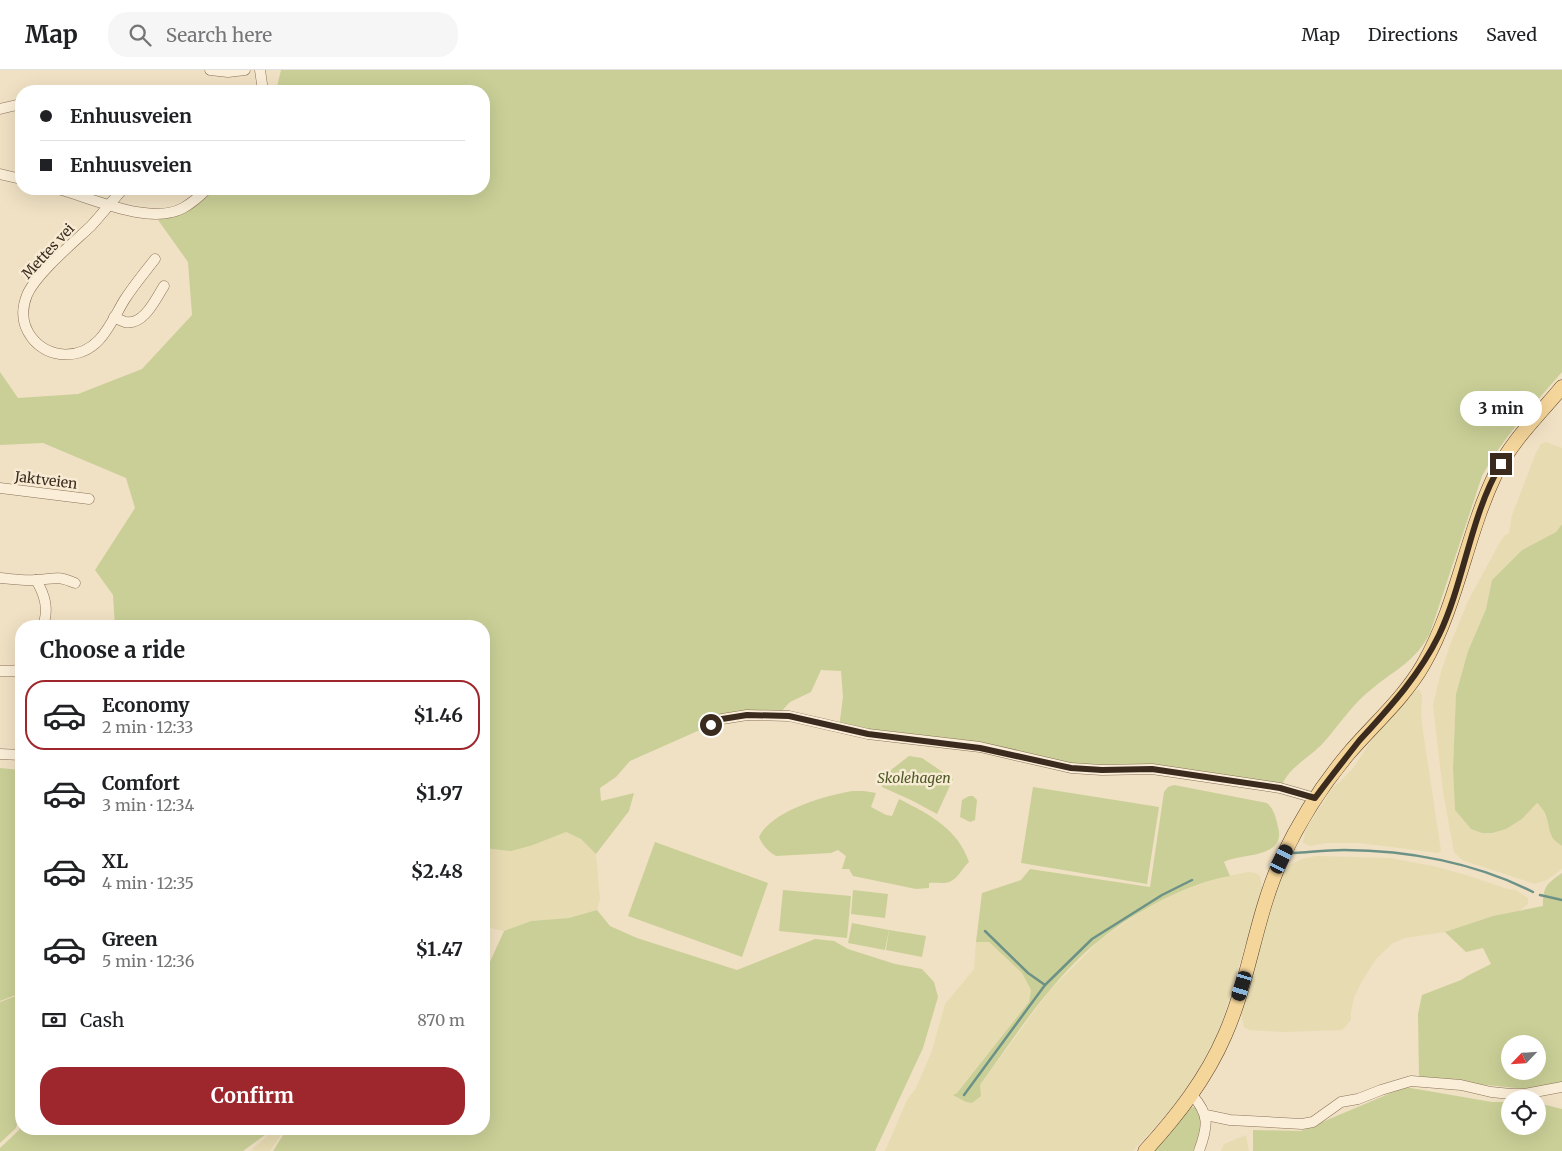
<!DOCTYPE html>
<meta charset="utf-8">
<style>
:root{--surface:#fff;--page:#f6f6f6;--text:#202124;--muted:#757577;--line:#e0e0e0;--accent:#9d272c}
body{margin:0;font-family:Merriweather,serif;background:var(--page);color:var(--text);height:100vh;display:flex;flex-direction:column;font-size:19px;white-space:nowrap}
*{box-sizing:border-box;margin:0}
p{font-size:16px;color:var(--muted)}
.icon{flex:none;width:28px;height:28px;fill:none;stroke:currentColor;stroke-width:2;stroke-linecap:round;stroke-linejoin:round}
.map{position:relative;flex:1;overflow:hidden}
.panel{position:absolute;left:15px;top:550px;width:475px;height:515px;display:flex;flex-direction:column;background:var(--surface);border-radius:20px;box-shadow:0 5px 20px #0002}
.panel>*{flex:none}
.guide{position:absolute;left:15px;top:15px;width:475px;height:110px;border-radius:20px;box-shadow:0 5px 20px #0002;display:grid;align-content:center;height:110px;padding:0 25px;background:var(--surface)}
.needle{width:32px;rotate:245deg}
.buttons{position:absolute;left:1501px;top:965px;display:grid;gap:10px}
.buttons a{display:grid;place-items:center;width:45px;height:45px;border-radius:50%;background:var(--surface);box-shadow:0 5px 20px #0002;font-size:25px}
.end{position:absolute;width:22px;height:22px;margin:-11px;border:6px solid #3b2b1e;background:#fff;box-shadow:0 0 0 2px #fff}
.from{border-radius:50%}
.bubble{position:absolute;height:35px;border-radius:18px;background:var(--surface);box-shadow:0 5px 20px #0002;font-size:16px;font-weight:700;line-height:35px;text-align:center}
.car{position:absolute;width:15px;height:30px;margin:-15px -8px;border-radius:6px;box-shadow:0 0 4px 1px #0007;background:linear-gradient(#222 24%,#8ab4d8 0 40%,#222 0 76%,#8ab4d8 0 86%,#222 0)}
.guide b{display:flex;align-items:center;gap:18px;height:48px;font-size:19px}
.guide b+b{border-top:1px solid var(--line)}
.guide i{width:12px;height:12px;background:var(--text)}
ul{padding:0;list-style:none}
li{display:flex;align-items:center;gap:15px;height:70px;margin:0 10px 8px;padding:0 15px;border:2px solid transparent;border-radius:20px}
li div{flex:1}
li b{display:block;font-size:19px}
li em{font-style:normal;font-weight:700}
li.active{border-color:var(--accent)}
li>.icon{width:45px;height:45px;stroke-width:1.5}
h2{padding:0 25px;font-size:22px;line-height:60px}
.pay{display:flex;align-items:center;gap:12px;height:55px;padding:0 25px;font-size:19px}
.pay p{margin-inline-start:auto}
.primary-button{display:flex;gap:10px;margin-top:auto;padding:10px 25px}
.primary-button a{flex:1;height:58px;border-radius:20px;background:var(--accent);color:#fff;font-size:20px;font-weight:700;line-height:58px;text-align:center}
header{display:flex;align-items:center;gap:30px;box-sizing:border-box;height:70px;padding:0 25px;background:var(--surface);border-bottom:1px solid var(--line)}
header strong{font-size:24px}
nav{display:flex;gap:28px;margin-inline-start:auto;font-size:18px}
.search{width:350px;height:45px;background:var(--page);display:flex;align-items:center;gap:12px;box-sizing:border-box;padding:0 18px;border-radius:20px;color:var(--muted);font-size:19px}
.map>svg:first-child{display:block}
</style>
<header>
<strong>Map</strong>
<div class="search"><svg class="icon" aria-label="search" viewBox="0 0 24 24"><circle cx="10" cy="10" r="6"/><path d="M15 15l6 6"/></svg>Search here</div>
<nav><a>Map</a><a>Directions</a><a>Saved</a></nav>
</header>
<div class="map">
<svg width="1562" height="1081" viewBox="0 0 1562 1081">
<rect width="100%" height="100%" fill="#f0e1c4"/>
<g fill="#e6dbb1">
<path d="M1546,372L1562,378V454L1556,462L1522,480L1492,510L1486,539L1468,581L1456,624L1453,699L1455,740L1471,759L1522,749L1536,733L1542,737L1554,771L1562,776V799L1547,810L1535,814L1462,790L1454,782L1443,722L1433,635L1441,602L1450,575L1468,531L1500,472L1504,466L1509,463L1512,445L1536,383L1541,374Z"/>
<path d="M1419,619L1422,625L1421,644L1423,661L1441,781L1438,783L1359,773H1327L1310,776L1303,773L1305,761L1333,717L1339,713L1354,697L1377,662L1410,625Z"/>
<path d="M566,762L581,769L596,784L600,829L597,840L569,848L531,851L504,861L494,859L484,855V778L533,775Z"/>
<path d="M1316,786L1390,788L1433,796L1466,805L1508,819L1516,820L1528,828V834L1519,841L1511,844L1493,846L1463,858L1445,862L1405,868L1393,873L1376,889L1361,913L1354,928L1351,942V950L1342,960L1282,962L1249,960L1244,957L1241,944L1256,888L1283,802L1290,795L1302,789Z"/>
<path d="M1248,802L1256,803L1260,806L1262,818L1224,946L1217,965L1189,1017L1171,1039L1133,1081H885L907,1030L916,1018L932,981L945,934L974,899L976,872H989L1022,903L1031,920L1029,932L957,1023L954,1025L966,1032L980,1023V1015L1050,920L1101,869L1144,840L1189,816L1218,808Z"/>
<path d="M276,1059H285L270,1081H250Z"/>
<path d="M1246,1065L1249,1081H1221L1224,1074Z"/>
</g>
<g fill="#cacf97" fill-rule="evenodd">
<path d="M281,0H1562V302C1533,336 1503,367 1482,406L1430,563C1416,591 1396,599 1373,618C1353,633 1340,654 1324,672C1308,690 1292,693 1280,718L1152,699L1102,700L1003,682L839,658L843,627L841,601L821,600L811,622L790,632L778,645L711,655L630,691L616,707L600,718L601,731L634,723L629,741L596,784L581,769L566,762L533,775L511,781L484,778V556H115L113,525L95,500L135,438L126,408L43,373L0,375V302L18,328L78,324L142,299L192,245L188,192L158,150L195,136L217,119H484V21H276Z"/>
<path d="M1562,454V776C1560,774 1557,773 1555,771C1546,761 1551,745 1537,733L1522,749L1506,759L1492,763H1482L1471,759L1455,740L1453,699L1456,624L1468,581L1486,539L1492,510L1522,480L1556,462Z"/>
<path d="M909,686L922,688L953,709L937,744L911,730L882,717L880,710L882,707Z"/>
<path d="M0,698L21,700V923L0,931Z"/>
<path d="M1174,715L1267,733C1274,739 1276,748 1278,757C1287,789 1240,783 1224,792L1230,806C1205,810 1184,819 1162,830C1141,841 1119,854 1101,869C1053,907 1015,966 980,1015L981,1026L972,1033L966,1032L953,1025L957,1023L1029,932L1031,920L1022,903L989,872H976L982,823L1021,810L1030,799L1150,817L1164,722L1168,717Z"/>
<path d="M1033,717L1159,737L1147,814L1021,793Z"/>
<path d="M853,721H864L876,723L871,737L886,745L892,746L899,729C929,744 958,759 969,792C962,798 958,809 949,812C944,814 936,812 929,813V818L916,819L853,806L849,799H842L846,786L838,780L831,783L776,786C769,782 762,775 759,767C771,741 826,725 853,721Z"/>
<path d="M969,726H973L977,730L975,750L970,752L960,747L962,730Z"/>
<path d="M655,772L768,813L742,887L628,846Z"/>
<path d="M1562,803V1016L1537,1020L1419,1008L1418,944L1422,925L1461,910L1467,906L1491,894L1483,878L1466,882L1445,862L1493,846L1543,836C1543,817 1546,814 1562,803ZM1510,974H1538V1001H1510Z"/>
<path d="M783,820L851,826L847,868L779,861Z"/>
<path d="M853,820L888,824L885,848L851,844Z"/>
<path d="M597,840L610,856L637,868L737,900L815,869L834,871L848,879L895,894L922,899L934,912L938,927L923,978L875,1081H273L287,1059H484V905L504,861L531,851L569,848Z"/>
<path d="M852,853L889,860L885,880L848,873Z"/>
<path d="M889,860L926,866L922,887L886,880Z"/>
<path d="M21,924V1038L16,1058L0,1073V932Z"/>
<path d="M1405,1017L1492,1032H1510V1056H1538V1033L1562,1039V1081H1253V1060L1301,1061Z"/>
<path d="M1188,1037H1194L1201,1043V1063L1193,1081H1153Z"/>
<path d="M21,1054V1059H273L243,1081H0V1078L19,1060Z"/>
</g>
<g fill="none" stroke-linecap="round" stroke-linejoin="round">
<g stroke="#6c9287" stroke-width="2.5">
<path d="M1294,783C1311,782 1327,780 1344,780C1408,780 1476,793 1533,822"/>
<path d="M1540,825L1562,830"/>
<path d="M985,861L1028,903L1045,915"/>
<path d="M964,1025L1045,915L1092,869L1162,825L1192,810"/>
</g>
<g stroke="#8b7259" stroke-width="11">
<g id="minor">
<path d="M210,0L228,2L245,0"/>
<path d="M260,0L263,21"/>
<path d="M0,39L21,34"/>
<path d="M0,104L21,109"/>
<path d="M58,119C92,128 150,156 183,138C192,133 200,126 207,119"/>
<path d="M123,119C112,131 102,144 91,156C73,173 36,204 27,225C21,240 22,255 32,268C49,289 80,290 99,270C110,258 117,242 125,229C134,215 145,202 155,189"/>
<path d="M114,247C118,249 122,251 125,252C144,256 156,228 164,216"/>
<path d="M0,418L89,429"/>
<path d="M0,508C12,509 24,511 36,510C54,509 56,505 75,513"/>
<path d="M36,510C45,525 49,539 43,556"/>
<path d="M0,601H15L21,597"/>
<path d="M711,655L722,649L747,645L789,646L868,664L980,677L1071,698L1102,700L1152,699L1280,718L1315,728"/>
<path d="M0,684L21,685"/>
<path d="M1192,1025C1210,1045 1208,1056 1199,1081"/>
<path d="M1206,1045L1230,1050L1302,1054L1313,1052L1341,1032L1358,1029L1381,1020L1411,1011L1461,1015L1491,1022L1511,1024H1524L1562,1017"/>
</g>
</g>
<g stroke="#59402e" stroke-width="15">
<path id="major" d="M1145,1081C1177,1046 1206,1009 1225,965C1250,908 1256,844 1282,788C1300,750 1322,715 1349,683C1373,655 1404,628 1423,595C1457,536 1466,466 1495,405C1511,371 1539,345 1562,317"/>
</g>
<use href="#minor" stroke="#faeed8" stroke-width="10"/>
<use href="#major" stroke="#f4d59a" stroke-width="14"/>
</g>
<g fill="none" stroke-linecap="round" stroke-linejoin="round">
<path stroke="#3b2b1e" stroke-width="6" d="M711,655L722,649L747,645L789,646L868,664L980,678L1071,698L1102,700L1152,699L1280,718L1315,728C1329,709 1344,690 1359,671C1389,638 1419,606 1439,565C1465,510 1470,446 1501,394"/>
</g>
<g text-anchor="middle" stroke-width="5" stroke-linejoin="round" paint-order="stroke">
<g font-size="14" fill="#3b2b1e" stroke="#f7ebd4">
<text transform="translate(48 181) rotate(-47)" y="5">Mettes vei</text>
<text transform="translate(46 410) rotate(7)" y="5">Jaktveien</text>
</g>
<g font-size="14" font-style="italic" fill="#4d5824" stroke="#f7ebd4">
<text x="914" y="713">Skolehagen</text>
</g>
</g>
</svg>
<div class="buttons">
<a><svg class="needle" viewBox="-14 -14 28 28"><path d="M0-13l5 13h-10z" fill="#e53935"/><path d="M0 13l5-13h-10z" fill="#757577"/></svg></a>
<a><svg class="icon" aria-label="locate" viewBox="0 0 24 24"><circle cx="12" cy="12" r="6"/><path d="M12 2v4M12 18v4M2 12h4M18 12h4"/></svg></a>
</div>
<i class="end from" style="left:711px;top:655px"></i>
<i class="end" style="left:1501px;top:394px"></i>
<div class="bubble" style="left:1460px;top:321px;width:82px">3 min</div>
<i class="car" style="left:1282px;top:789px;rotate:27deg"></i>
<i class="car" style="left:1242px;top:916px;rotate:197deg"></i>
<div class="guide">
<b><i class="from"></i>Enhuusveien</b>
<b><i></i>Enhuusveien</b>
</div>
<section class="panel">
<h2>Choose a ride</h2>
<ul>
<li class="active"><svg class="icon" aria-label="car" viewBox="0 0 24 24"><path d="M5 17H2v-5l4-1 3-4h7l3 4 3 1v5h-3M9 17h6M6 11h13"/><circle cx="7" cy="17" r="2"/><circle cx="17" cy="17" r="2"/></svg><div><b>Economy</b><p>2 min · 12:33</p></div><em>$1.46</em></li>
<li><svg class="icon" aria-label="car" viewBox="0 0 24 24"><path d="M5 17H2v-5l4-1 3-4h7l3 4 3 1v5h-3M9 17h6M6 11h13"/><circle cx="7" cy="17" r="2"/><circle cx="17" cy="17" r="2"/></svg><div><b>Comfort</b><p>3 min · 12:34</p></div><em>$1.97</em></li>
<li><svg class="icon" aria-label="car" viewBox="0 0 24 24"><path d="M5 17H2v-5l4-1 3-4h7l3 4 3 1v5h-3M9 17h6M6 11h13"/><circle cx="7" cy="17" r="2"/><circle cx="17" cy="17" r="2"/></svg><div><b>XL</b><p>4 min · 12:35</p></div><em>$2.48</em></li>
<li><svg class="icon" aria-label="car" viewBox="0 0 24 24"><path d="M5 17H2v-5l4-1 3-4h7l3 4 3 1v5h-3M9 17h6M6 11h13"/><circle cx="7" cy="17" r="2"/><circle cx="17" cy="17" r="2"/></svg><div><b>Green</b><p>5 min · 12:36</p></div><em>$1.47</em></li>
</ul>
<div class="pay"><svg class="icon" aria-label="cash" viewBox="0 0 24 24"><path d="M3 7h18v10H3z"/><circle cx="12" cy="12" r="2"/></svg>Cash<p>870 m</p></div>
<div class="primary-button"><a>Confirm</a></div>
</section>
</div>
